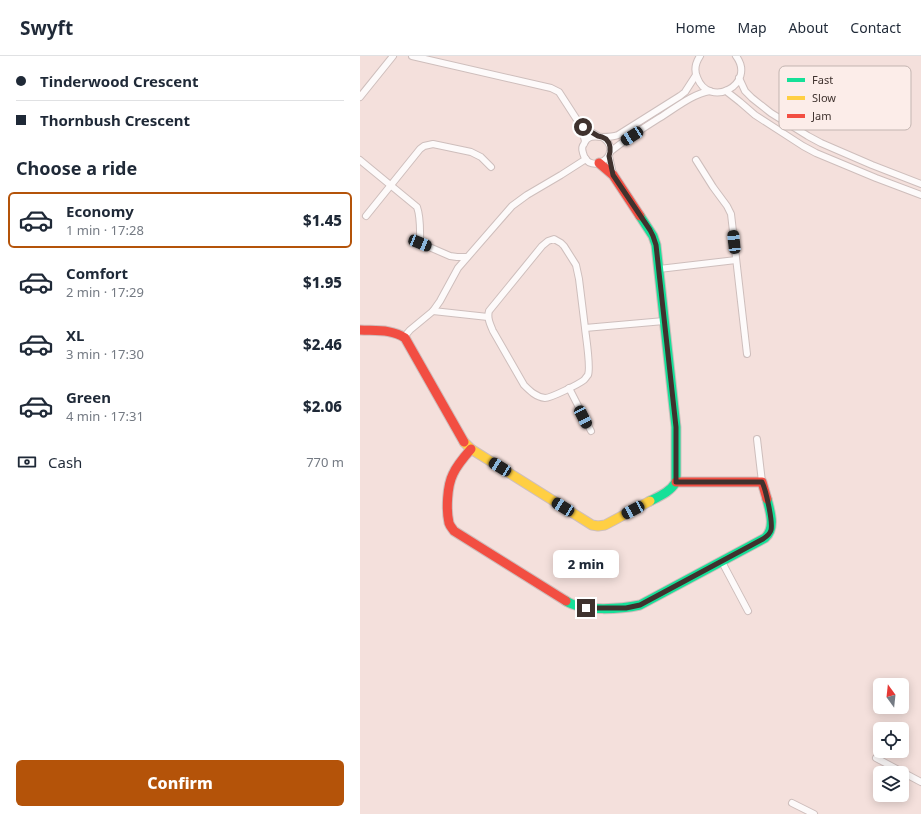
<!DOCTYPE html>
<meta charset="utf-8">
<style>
:root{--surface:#fff;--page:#f6f6f7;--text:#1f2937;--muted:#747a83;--line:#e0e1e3;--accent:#b45309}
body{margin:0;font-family:"Noto Sans",sans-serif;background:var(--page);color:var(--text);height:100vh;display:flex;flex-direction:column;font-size:15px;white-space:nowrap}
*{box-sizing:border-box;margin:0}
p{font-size:13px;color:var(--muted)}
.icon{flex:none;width:22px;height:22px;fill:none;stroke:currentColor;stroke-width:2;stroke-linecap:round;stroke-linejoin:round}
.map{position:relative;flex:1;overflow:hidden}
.drawer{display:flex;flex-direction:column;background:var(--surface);width:360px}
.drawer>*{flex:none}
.hud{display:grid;align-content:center;height:88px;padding:0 16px;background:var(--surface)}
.needle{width:26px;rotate:345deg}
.buttons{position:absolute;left:513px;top:622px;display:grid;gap:8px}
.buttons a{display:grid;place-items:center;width:36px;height:36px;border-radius:6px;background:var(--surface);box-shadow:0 2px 10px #0003;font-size:20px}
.end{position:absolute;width:18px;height:18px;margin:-9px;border:5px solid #3f322e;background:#fff;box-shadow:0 0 0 2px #fff}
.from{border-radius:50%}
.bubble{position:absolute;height:28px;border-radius:6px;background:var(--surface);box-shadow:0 2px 10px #0003;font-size:13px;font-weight:800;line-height:28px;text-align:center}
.car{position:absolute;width:12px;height:24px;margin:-12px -6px;border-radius:5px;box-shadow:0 0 3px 1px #0007;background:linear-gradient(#222 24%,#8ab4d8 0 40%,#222 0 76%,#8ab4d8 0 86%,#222 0)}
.hud b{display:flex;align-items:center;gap:14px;height:38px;font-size:15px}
.hud b+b{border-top:1px solid var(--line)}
.hud i{width:10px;height:10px;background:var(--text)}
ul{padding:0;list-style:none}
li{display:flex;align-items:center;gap:12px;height:56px;margin:0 8px 6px;padding:0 8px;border:2px solid transparent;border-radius:6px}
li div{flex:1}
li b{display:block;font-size:15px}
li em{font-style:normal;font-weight:800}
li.current{border-color:var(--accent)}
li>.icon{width:36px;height:36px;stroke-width:1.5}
h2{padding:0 16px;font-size:18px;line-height:48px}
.pay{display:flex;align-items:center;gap:10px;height:44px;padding:0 16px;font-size:15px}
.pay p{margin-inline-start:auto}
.button{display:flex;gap:8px;margin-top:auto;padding:8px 16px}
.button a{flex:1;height:46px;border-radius:6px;background:var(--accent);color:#fff;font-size:16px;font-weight:800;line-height:46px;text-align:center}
header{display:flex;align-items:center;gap:24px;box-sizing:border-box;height:56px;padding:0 20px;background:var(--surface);border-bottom:1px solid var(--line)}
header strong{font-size:19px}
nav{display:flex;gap:22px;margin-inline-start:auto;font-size:14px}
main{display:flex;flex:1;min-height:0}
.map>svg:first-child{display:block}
</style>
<header>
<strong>Swyft</strong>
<nav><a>Home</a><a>Map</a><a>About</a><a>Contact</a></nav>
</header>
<main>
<section class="drawer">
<div class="hud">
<b><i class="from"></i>Tinderwood Crescent</b>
<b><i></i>Thornbush Crescent</b>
</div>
<h2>Choose a ride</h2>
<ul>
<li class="current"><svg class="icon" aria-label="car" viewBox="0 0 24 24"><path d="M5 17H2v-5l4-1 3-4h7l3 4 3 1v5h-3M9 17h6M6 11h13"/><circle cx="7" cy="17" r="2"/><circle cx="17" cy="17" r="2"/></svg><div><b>Economy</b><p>1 min · 17:28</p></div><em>$1.45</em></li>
<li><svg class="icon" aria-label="car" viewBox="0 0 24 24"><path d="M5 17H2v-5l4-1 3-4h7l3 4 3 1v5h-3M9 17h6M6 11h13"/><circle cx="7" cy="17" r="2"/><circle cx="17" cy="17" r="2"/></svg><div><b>Comfort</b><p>2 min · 17:29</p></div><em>$1.95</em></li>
<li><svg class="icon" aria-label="car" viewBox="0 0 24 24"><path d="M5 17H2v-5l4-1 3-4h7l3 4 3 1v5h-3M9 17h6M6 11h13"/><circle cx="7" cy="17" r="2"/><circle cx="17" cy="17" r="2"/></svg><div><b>XL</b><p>3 min · 17:30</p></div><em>$2.46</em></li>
<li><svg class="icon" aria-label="car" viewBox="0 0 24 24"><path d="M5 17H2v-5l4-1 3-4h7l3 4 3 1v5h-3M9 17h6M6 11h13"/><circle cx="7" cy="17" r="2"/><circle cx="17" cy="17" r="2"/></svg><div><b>Green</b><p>4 min · 17:31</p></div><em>$2.06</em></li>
</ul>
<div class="pay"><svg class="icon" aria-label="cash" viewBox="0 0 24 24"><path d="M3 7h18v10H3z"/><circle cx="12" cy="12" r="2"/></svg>Cash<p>770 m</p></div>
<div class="button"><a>Confirm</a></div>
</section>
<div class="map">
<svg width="561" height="758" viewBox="0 0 561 758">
<rect width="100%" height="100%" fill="#f4e0dc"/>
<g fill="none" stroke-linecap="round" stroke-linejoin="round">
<g stroke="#cebebc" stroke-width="8">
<g id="street">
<path d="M52,0L191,32L199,36L221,70L225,85"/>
<path d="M340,0C336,6 334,14 337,21C349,54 397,28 376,0"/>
<path d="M379,22L385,35L392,42L411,57L448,80L461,87L512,109L561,128"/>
<path d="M366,35L380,46L395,59L443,90L456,97L516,122L561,139"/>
<path d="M0,41L33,0"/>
<path d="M221,70L238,80"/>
<path d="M242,81C267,97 229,122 223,97C222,94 222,90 224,88C227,79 235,80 242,81C247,81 253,81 258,79L320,40L325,36L336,19"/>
<path d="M250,96C267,82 285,71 304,59C318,50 333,38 350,35"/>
<path d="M249,100L253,118"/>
<path d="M0,104L57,151C61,162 60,175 60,187L90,200L97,201H107"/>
<path d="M336,104L353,131L367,150L371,158L387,298"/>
<path d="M6,160L60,93L64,90L73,88L111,96L121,101L131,111"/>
<path d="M299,213L376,204"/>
<path d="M73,255L128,261"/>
<path d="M225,272C226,282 231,311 228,319C227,320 225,323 224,324C219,328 191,342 185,342C176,341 170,335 164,329L133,275C130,268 127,262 129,255L182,190L188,185L194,183L201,187L204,190L216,209L219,223L225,272L304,265"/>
<path d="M44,281L50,274L73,255L80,245L98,212L152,150L167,139L201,119L226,103"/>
<path d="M209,332L231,375"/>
<path d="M397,383L402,426"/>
<path d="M362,506L388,555"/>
<path d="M516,702L561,726"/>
<path d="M432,747L454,758"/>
</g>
</g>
<g stroke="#cebebc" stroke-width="11">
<g id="fast">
<path d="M280,160L293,180L296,189L316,371V426C310,436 300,440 290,445"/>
<path d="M206,545C223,556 261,553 280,549L405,482C416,472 410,455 407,443"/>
</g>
</g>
<g stroke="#cebebc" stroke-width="11">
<path id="slow" d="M104,386L111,393L232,469L238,470L245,469L290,445"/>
</g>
<g stroke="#cebebc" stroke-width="11">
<g id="jam">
<path d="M239,107L253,119L280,160"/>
<path d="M0,274C15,275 32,273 45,282L104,386"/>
<path d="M111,393C104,401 97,409 93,418C87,430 86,454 89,467C90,470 92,472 94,475L206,545"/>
<path d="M316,426H402L407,443"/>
</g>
</g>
<use href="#street" stroke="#fdfafa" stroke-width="6"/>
<use href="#fast" stroke="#16e098" stroke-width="9"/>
<use href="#slow" stroke="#ffcf43" stroke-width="9"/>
<use href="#jam" stroke="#f24e42" stroke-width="9"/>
</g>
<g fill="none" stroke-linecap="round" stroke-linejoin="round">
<path stroke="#3f322e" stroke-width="5" d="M223,71L238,80L242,81L246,83L249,87L250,91V96L249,100L253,119L290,174L293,180L296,189L316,371V426H402C406,434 413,466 411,474C410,478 406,481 403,483L280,549L266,552H226"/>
</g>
<rect x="419" y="10" width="132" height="64" rx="6" fill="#fcede9" stroke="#c3b5b1" stroke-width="1"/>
<rect x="427" y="22" width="18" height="4" fill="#16e098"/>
<rect x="427" y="40" width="18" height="4" fill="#ffcf43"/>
<rect x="427" y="58" width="18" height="4" fill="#f24e42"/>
<g font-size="11" fill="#3f322e">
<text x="452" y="28">Fast</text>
<text x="452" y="46">Slow</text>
<text x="452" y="64">Jam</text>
</g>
</svg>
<div class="buttons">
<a><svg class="needle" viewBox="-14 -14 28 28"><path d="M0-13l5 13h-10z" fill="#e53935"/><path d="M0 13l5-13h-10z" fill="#747a83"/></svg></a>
<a><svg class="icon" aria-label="locate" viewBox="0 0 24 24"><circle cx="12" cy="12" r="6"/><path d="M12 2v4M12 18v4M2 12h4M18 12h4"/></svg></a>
<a><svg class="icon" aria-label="layers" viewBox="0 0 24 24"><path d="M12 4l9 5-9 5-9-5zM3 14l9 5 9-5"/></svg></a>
</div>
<i class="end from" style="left:223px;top:71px"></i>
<i class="end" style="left:226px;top:552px"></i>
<div class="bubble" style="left:193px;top:494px;width:66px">2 min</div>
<i class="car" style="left:272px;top:80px;rotate:237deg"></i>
<i class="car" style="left:374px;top:186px;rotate:354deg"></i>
<i class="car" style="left:60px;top:187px;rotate:112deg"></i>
<i class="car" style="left:223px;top:361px;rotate:153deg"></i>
<i class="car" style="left:140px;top:411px;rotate:302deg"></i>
<i class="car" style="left:203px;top:451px;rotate:302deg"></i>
<i class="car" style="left:273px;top:454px;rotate:242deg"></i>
</div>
</main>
